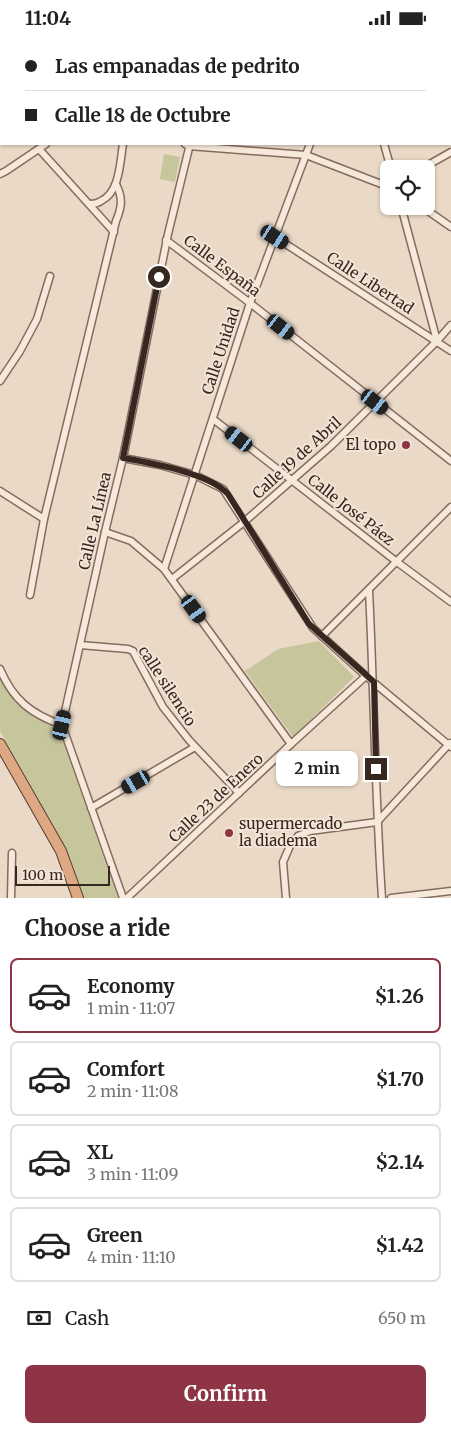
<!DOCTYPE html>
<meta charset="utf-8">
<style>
:root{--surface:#fff;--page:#f2f2f2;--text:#222;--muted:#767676;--line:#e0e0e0;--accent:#8e3444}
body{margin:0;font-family:Merriweather,serif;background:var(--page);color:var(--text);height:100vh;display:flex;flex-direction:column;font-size:19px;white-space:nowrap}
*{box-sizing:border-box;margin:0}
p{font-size:16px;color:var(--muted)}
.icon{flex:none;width:28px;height:28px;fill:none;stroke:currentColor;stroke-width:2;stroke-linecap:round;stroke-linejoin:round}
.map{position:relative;height:863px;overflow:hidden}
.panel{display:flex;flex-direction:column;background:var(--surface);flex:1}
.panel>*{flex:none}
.top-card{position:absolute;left:0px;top:0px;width:451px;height:110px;box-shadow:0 1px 4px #0004;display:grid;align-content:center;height:110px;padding:0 25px;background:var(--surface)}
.buttons{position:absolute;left:380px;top:125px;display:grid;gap:10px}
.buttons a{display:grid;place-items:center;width:55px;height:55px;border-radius:8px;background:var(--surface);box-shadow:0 1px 4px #0004;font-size:25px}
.scale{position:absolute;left:15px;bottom:12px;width:95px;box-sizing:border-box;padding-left:5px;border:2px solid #362720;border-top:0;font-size:14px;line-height:18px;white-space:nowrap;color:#362720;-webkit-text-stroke:4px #f2e5d6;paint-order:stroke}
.end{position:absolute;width:22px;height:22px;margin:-11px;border:6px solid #362720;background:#fff;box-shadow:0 0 0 2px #fff}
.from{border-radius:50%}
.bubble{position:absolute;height:35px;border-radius:8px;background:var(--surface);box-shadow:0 1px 4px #0004;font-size:16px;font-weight:700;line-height:35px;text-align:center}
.car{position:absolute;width:15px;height:30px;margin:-15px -8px;border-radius:6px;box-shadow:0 0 4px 1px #0007;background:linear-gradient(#222 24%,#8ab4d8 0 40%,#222 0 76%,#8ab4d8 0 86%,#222 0)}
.top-card b{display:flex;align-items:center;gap:18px;height:48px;font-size:19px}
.top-card b+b{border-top:1px solid var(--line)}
.top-card i{width:12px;height:12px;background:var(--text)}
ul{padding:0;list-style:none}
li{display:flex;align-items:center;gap:15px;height:75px;margin:0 10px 8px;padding:0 15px;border:2px solid var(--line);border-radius:8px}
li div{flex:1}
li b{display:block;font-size:19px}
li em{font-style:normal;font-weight:700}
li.active{border-color:var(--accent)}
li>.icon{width:45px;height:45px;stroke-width:1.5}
h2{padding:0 25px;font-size:22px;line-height:60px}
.pay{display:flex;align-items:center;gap:12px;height:55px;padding:0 25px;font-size:19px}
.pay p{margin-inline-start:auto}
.action{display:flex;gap:10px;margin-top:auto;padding:10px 25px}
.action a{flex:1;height:58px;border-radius:8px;background:var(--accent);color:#fff;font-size:20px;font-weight:700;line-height:58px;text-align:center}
.status{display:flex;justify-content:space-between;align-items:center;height:35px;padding:0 25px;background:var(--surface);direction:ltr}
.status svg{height:14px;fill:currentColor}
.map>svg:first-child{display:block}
</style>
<div class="status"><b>11:04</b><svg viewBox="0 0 49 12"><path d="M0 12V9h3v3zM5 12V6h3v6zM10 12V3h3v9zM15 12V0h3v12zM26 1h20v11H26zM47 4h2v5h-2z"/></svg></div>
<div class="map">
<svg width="451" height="863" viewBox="0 0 451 863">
<rect width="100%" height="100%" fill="#ead9c7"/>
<g fill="#c7c59c">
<path d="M164,119L180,122L175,147L160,144Z"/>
<path d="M319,606L354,642L293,702L245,636L278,614Z"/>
<path d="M0,638L15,668L38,684L59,696L118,863H83L61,805L0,696Z"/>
</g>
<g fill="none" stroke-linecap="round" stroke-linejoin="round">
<g stroke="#846c5e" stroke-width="9">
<g id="minor">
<path d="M352,0V1"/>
<path d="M83,1V0"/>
<path d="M145,1V0"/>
<path d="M215,1V0"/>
<path d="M0,16H1"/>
<path d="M450,36L451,35"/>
<path d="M0,76H1"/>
<path d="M185,109L189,111L306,120L389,152"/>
<path d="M384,109L391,134"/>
<path d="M39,114L114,197"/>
<path d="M421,134L451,117"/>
<path d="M0,139L6,136L46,109"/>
<path d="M90,169C93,169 98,168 101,166C120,157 120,127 123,109"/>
<path d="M401,171L437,306"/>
<path d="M421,171L451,192"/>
<path d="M275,202L451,316"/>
<path d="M166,205L250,268L451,426"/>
<path d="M0,346L20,316L37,284L50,241"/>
<path d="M213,384L397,527L451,567"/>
<path d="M123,423L160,430L195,440L223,454L313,593L366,641L451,712"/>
<path d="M0,456L44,484L30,560"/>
<path d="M44,484L116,186C122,172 123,163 116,149"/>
<path d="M105,497L131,506L164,534L291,709"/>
<path d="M164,534L250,268L310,109"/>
<path d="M172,544L244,487L331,411L437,306L451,290"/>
<path d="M369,555C374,658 375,760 382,863"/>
<path d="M322,601L451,472"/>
<path d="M80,610L128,614L133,616L163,672L189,705L239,758"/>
<path d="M0,634C13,665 31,679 62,690"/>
<path d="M91,773L195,712"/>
<path d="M11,863L12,818"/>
<path d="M123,863L62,690L105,497L123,423L168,199L190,109"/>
<path d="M127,863L291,709L366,641"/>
<path d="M286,863L283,827L290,811L298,801L310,796L377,787L450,708"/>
<path d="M391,863L451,856"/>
</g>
</g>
<g stroke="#533b32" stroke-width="12">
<path id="trunk" d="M0,709L61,816L78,863"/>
</g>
<use href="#minor" stroke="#f6e8da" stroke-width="6"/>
<use href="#trunk" stroke="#dea982" stroke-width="10"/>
</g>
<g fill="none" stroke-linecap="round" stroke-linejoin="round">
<path stroke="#362720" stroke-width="6" d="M159,242L123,423C151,428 209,438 228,459L309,589L374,647L376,734"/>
</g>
<g fill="#8e3444" stroke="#f2e5d6" stroke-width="2">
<circle cx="406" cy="410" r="5"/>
<circle cx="229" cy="798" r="5"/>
</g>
<g text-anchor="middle" stroke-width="4" stroke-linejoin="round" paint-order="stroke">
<g font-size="15" fill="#362720" stroke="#f2e5d6">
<text transform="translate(222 231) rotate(37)" y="5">Calle España</text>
<text transform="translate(370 248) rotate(33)" y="5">Calle Libertad</text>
<text transform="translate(221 316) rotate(-72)" y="5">Calle Unidad</text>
<text transform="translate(297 423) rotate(-42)" y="5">Calle 19 de Abril</text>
<text transform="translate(351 475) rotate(38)" y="5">Calle José Páez</text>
<text transform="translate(95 486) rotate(-77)" y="5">Calle La Línea</text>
<text transform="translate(167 651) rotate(57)" y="5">calle silencio</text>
<text transform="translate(216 763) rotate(-43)" y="5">Calle 23 de Enero</text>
</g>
<g font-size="15" fill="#362720" stroke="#f2e5d6" text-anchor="end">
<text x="396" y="415">El topo</text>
<text x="239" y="794" text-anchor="start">supermercado<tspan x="239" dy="17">la diadema</tspan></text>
</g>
</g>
</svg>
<div class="buttons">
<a><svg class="icon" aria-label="locate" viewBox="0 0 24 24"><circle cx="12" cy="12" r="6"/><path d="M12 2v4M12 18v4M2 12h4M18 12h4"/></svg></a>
</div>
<div class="scale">100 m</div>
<i class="end from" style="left:159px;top:242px"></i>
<i class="end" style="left:376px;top:734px"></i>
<div class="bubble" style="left:276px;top:716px;width:82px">2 min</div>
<i class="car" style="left:275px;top:202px;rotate:123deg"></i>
<i class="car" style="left:281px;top:292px;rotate:128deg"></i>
<i class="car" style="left:375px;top:367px;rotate:128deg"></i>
<i class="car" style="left:239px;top:404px;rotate:308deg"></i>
<i class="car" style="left:194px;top:574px;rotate:144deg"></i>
<i class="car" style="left:62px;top:690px;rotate:13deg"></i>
<i class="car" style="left:136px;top:747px;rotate:240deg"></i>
<div class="top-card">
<b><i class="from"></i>Las empanadas de pedrito</b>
<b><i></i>Calle 18 de Octubre</b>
</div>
</div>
<section class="panel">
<h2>Choose a ride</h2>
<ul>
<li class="active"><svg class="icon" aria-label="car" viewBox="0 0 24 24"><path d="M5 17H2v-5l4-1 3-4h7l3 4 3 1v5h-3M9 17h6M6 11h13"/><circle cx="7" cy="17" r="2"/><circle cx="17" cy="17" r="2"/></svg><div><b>Economy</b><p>1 min · 11:07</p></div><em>$1.26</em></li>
<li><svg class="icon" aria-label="car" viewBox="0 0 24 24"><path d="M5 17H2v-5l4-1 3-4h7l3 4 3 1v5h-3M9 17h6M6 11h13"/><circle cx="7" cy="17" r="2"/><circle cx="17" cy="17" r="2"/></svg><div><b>Comfort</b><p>2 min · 11:08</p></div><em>$1.70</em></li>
<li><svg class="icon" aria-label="car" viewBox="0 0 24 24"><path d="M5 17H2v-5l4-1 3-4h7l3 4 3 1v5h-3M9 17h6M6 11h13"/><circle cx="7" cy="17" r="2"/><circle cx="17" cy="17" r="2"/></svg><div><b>XL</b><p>3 min · 11:09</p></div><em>$2.14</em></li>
<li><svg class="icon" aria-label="car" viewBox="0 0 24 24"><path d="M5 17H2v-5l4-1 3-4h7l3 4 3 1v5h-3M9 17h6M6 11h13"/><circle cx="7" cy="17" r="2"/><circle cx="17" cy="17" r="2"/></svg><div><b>Green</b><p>4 min · 11:10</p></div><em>$1.42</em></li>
</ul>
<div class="pay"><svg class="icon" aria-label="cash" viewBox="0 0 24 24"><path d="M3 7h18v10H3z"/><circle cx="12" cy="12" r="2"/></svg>Cash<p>650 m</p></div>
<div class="action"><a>Confirm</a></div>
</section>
